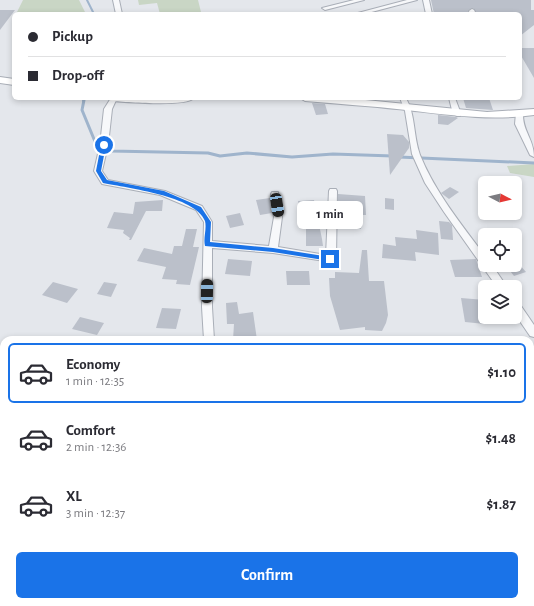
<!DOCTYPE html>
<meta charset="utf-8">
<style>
:root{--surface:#fff;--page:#f2f2f3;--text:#2b2b33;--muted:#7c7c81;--line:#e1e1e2;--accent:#1a73e8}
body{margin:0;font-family:"Alegreya Sans",sans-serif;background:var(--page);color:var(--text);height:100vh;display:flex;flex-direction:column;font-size:15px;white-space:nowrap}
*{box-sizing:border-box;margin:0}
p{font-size:13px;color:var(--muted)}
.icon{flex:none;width:22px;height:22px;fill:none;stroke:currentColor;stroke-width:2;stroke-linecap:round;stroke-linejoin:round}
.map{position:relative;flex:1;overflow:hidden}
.sheet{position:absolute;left:0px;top:336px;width:534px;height:270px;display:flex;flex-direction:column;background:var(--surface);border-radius:12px 12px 0 0;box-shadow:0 2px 6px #0003}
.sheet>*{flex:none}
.guide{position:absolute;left:12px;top:12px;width:510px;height:88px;border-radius:6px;box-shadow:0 2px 6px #0003;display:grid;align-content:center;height:88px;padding:0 16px;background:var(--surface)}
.needle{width:26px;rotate:97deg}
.fabs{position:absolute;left:478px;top:176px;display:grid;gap:8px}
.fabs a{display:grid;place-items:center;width:44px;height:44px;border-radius:6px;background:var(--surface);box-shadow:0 2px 6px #0003;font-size:20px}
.end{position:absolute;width:18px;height:18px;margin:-9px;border:5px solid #1a73e8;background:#fff;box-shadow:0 0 0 2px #fff}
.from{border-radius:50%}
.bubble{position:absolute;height:28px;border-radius:6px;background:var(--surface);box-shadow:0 2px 6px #0003;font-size:13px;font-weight:700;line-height:28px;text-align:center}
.car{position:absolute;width:12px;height:24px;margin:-12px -6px;border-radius:5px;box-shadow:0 0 3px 1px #0007;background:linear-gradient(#222 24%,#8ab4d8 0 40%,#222 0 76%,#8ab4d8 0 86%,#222 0)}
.guide b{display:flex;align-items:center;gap:14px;height:38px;font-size:15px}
.guide b+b{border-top:1px solid var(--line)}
.guide i{width:10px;height:10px;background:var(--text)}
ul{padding:7px 0 0;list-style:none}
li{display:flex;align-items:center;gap:12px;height:60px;margin:0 8px 6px;padding:0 8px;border:2px solid transparent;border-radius:6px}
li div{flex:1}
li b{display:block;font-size:15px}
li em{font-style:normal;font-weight:700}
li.selected{border-color:var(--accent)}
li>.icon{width:36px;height:36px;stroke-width:1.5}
.primary-button{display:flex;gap:8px;margin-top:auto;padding:8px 16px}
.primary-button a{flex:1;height:46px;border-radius:6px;background:var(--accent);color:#fff;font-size:16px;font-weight:700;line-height:46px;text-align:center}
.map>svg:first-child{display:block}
</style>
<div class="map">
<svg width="534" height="606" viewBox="0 0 534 606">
<rect width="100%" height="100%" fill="#e4e7ec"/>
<g fill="#c9d6c5">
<path d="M23,0H79L86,14H16Z"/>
<path d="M138,0H198L201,12L193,14H160L157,3L139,5Z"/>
<path d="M534,164V177L510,173L507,166Z"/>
</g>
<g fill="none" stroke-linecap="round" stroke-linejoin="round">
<g stroke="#9fb4cc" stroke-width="2">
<path d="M87,0L94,14"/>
<path d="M83,101L84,98"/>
</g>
<g stroke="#9fb4cc" stroke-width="3">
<path d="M84,100L82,110L96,144L111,151L208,153L220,156L247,153L292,157L333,154L393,156"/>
<path d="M399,157L534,163"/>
</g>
</g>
<g fill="#bbc0ca">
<path d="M431,0H531V10H534V25L520,36V14H477L473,8L468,11V14H434Z"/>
<path d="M0,10H15L0,30Z"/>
<path d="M520,48H534V78L520,54Z"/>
<path d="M463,98H489L493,110L466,108Z"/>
<path d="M312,103L325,104L328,114L316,115Z"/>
<path d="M438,115L456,117L458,118L448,125L438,124Z"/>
<path d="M387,134L403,135L409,142V148L390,175Z"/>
<path d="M450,187L459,192L449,199L441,193Z"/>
<path d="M338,194L365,196L366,215H363L361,229L347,227L349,215L338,214Z"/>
<path d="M270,198L272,213L260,215L256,200Z"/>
<path d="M385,198L394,199V210L385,209Z"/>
<path d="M163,200L162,211H146L131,240H129L130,238L123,233L124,230L107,228L114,212L133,214L135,202Z"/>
<path d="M314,200L322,239L323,246H306V217H301L298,201Z"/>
<path d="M240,213L244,225L230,228L226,216Z"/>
<path d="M439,221L449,222L452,225L453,240L441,239Z"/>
<path d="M186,229H197L193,247H199L190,285L176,284L177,280L162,279L166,267L137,261L144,248L172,254L174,246H182Z"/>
<path d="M416,230L438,233L439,255L415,252L416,261L382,258L383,244L396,246L395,237L417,239Z"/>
<path d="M362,250H367L369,281H384L388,315L386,323L382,331L365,330V327L340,330L330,296L329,278H335V272L359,273Z"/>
<path d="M228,259L252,261L250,276L225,274Z"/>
<path d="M476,259L482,277H455L450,260Z"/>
<path d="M519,264L526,272L514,276L507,267Z"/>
<path d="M286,271H309L310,285H287Z"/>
<path d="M53,282L78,289L67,303L42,295Z"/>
<path d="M104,282L117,284L111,297L97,294Z"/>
<path d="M461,298L485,300V324L465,322Z"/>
<path d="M237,302L239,314L253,312L257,340H233L234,324H227L226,303Z"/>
<path d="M162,308L181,309L176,329L156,328Z"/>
<path d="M80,317L104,323L97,335L72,329Z"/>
</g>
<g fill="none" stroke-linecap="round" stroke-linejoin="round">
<g stroke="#a9aeb7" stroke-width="2">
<g id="street">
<path d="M113,0H119L122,14H116Z"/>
<path d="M354,0H364L325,10L322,8Z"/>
<path d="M407,0H417L364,14H354Z"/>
<path d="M423,0H429L432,14H426Z"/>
<path d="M472,9L474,10L476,14H470L469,11Z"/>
<path d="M111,98H117L112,109L108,145L102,171L108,180L165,191L202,206L212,222V241L269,246L274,217L271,194L272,192H278L282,217L278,247L326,255L329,191L330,189H336L337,191L336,259L334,261L331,262L273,253L212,248V307L214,340H204L202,307L204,222L196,210L160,195L102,184L94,171L100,145L104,109Z"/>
<path d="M400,98H406C416,116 413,136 420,155C435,192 461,224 485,256V265H492L507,287H497L444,212L425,183L412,154L405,111Z"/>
<path d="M449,98H455L461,114L460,116H457L453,114Z"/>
<path d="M516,113H519L523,115C523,132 534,139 534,157L530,155L515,124Z"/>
<path d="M515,302L519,303L534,325V337L530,336L515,314Z"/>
<rect x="0" y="385" width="4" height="10"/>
<rect x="530" y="397" width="4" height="10"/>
<path d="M530,548L534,550V564L530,562Z"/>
<path d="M88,602H103L102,606H87Z"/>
<path d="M297,602H319L320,606H298Z"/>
</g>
</g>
<g stroke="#a9aeb7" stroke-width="2">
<g id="secondary">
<path d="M0,77L14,79V85L0,83Z"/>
<path d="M107,98H194C187,107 126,102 112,101Z"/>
<path d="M300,98H345L487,112L534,109V115C490,121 449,115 406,110C372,106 339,104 305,101Z"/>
</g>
</g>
<use href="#street" fill="#f7f8fa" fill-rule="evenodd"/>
<use href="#secondary" fill="#fff" fill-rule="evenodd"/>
</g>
<path fill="#1a73e8" d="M104,144L106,145L101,171L107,180L164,191L201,207L211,222L210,242L273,248L330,257L334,259L330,261L273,252L205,246C203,238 207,229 205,221C196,196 127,188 103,183L96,171L101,145Z"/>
</svg>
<div class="fabs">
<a><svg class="needle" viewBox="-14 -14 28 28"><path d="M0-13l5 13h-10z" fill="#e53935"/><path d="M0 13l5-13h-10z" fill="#7c7c81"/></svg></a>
<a><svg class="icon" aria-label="locate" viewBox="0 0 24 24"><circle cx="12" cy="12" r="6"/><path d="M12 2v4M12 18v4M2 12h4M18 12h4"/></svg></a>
<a><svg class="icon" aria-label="layers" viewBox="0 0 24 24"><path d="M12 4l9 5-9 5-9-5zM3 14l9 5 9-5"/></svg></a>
</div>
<i class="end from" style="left:104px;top:145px"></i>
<i class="end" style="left:330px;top:259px"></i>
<div class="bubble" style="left:297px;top:201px;width:66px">1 min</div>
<i class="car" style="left:277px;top:205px;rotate:171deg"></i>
<i class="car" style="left:207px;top:291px;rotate:1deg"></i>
<div class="guide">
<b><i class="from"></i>Pickup</b>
<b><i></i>Drop-off</b>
</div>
<section class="sheet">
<ul>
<li class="selected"><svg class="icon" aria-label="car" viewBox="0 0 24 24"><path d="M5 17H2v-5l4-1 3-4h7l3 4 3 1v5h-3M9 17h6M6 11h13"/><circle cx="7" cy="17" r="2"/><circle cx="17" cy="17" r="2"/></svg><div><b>Economy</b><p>1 min · 12:35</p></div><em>$1.10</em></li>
<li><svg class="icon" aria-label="car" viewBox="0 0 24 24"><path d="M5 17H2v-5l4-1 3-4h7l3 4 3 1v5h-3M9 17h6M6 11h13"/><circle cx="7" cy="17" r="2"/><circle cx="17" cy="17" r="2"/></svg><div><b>Comfort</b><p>2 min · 12:36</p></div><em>$1.48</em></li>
<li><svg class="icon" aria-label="car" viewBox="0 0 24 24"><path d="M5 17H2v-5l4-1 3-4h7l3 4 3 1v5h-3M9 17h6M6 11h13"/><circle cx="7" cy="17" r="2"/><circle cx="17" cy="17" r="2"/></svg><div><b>XL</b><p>3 min · 12:37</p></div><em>$1.87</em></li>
</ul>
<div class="primary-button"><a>Confirm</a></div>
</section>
</div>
